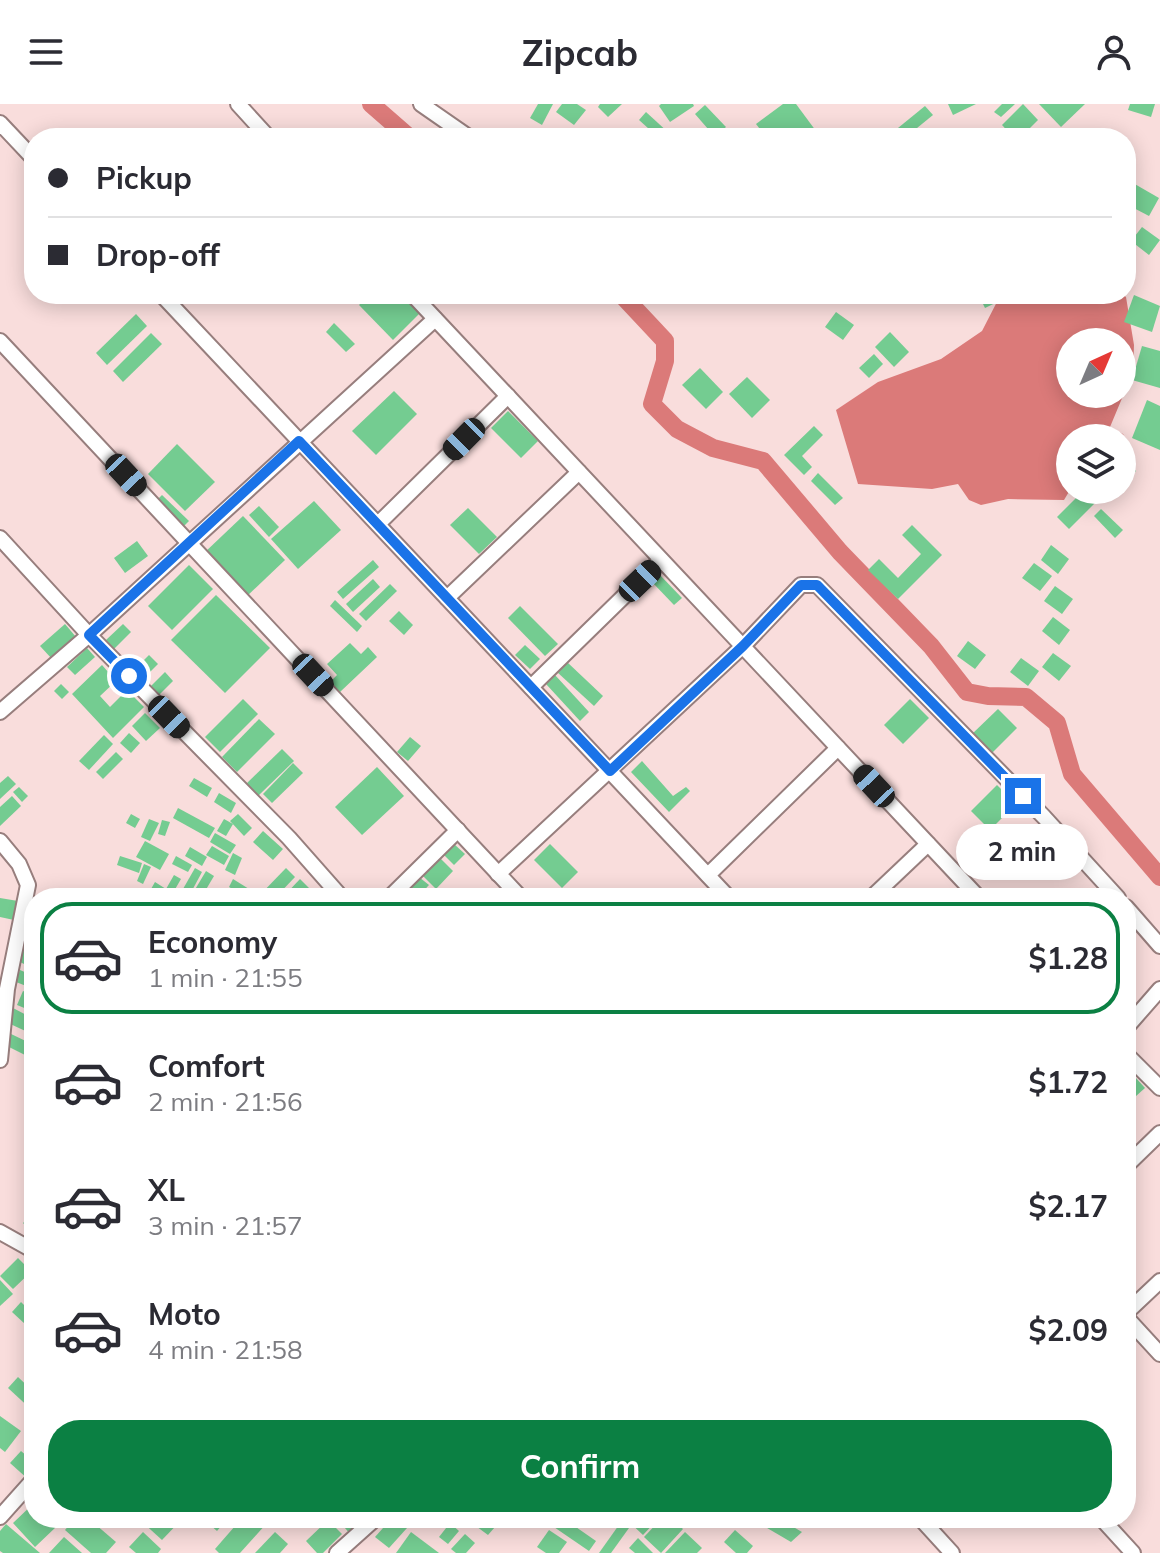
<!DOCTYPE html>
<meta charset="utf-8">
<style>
:root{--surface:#fff;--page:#f2f2f3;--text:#2b2b33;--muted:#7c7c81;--line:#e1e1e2;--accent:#0b8043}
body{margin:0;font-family:Mulish,sans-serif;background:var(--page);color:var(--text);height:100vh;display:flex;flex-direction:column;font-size:30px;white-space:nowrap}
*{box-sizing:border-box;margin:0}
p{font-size:26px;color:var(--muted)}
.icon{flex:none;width:44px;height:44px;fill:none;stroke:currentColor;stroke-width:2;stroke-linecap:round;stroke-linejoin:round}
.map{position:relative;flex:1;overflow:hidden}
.details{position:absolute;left:24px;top:784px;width:1112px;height:640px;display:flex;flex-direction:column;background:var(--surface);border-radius:32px;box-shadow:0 4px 20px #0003}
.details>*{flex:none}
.hud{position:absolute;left:24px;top:24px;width:1112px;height:176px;border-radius:32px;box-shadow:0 4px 20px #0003;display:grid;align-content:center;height:176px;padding:0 24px;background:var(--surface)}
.needle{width:52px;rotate:44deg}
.buttons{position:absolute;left:1056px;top:224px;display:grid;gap:16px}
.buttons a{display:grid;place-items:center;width:80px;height:80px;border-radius:50%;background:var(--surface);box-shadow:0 4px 20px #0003;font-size:40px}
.end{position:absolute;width:36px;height:36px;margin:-18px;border:10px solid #1a73e8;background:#fff;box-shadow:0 0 0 4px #fff}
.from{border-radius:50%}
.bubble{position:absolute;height:56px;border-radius:28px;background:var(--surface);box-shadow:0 4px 20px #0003;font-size:26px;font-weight:700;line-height:56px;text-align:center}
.car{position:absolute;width:24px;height:48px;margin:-24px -12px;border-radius:10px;box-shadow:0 0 6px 2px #0007;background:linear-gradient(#222 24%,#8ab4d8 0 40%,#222 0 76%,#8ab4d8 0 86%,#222 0)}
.hud b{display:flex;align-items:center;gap:28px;height:76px;font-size:30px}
.hud b+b{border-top:2px solid var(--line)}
.hud i{width:20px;height:20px;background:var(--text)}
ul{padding:14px 0 0;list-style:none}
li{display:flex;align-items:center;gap:24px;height:112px;margin:0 16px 12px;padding:0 8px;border:4px solid transparent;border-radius:32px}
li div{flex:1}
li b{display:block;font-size:30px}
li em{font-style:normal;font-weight:700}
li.active{border-color:var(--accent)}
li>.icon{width:72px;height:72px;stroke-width:1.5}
.primary-button{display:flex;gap:16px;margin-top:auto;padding:16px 24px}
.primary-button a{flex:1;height:92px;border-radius:32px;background:var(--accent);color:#fff;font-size:32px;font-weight:700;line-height:92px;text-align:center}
header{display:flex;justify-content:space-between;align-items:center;height:104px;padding:0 24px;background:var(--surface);font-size:36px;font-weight:700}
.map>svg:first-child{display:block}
</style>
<header><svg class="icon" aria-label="menu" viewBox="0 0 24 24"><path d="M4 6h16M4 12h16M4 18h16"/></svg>Zipcab<svg class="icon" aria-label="person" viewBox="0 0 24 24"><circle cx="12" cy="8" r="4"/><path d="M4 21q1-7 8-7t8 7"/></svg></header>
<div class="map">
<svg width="1160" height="1449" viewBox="0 0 1160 1449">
<rect width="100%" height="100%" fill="#f9dddc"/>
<path fill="#db7a79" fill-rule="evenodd" d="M1001,190H1122L1126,193L1134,241L1133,268L1110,323L1123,330L1130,340L1124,355H1122V334H1070V386L1064,396L1008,395L981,401L969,396L958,380L932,385L858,380L836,306L878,278L941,255L982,227ZM1070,238H1122V290H1070Z"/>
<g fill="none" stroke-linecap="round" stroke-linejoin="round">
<g stroke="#db7a79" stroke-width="18">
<path d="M371,0L410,34"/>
<path d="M621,190L665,237V257L652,300L677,325L713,344L763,357L840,448L931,542L967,588L988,592L1026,593L1057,619L1072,670L1160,773"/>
</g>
</g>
<g fill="#74cc91">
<path d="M538,0H553L542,21L530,14Z"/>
<path d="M562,0H577L586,6L574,21L556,8Z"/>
<path d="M600,0H622L608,13L598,3Z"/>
<path d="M661,0H693L694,2L670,18L659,2Z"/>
<path d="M783,0H796L816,27L807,34H767L756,20Z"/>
<path d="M948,0H976L953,11Z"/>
<path d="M1002,0H1015L1001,13L994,8Z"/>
<path d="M1023,0L1038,16L1020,34H1014L1002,21Z"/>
<path d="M1039,0H1085L1061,23Z"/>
<path d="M1130,0H1155L1151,13L1128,6Z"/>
<path d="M705,1L726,23L715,33L695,10Z"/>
<path d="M925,2L933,11L906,33L898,24Z"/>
<path d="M646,8L670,30L667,34H659L639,16Z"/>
<path d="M994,24L998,34H973Z"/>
<path d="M1126,75L1159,94L1149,112L1126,100Z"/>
<path d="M1142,123L1160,136L1149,151L1131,137Z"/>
<path d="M370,190H401L420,209L393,236L359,201Z"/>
<path d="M425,190H446L435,200Z"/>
<path d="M978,190H1014L985,204Z"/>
<path d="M1134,191L1160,202L1152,228L1124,218Z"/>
<path d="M836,208L854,221L843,236L825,223Z"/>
<path d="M136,210L147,222L107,261L96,249Z"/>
<path d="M334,219L355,240L346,248L326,228Z"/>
<path d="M890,228L909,248L894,263L875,243Z"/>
<path d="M151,229L162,240L123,278L113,267Z"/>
<path d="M1142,242L1160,247V284L1132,276Z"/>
<path d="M874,250L883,260L869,274L859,264Z"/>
<path d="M700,264L723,288L706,305L682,281Z"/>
<path d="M747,273L770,296L752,314L729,290Z"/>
<path d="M394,287L417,310L376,351L352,327Z"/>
<path d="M1147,296L1160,302V346L1132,334Z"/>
<path d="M508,307L538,337L521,354L491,324Z"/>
<path d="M814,322L823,331L802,352L812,363L804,371L784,351Z"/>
<path d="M177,340L215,378L185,407L148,370Z"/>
<path d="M1127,358L1136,367L1122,381V363Z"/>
<path d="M818,369L843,394L835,401L811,377Z"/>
<path d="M1084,386H1092L1100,394L1069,425L1057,413Z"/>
<path d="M162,391L189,417L183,423L156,397Z"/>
<path d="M314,397L341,426L298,465L271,435Z"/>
<path d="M259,402L279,423L269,433L249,411Z"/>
<path d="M468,404L497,433L479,450L450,421Z"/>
<path d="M1101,405L1123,426L1115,434L1094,412Z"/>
<path d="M243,412L285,456L245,494L203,450Z"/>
<path d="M912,421L942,451L898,495L868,466L879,455L898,474L921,450L902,431Z"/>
<path d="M137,437L148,452L125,469L114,454Z"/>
<path d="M1051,441L1069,455L1058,470L1041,456Z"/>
<path d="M373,456L379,463L343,495L337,488Z"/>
<path d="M1034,459L1052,472L1040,487L1022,474Z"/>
<path d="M189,461L213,485L172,526L148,502Z"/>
<path d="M659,470L682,494L674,501L651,477Z"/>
<path d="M373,475L380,483L353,508L346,500Z"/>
<path d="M390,480L397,487L366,517L359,510Z"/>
<path d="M1055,482L1073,495L1062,510L1044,497Z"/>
<path d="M216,491L270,544L225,589L171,536Z"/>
<path d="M335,496L362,522L357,528L330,502Z"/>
<path d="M520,502L558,540L545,552L508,514Z"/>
<path d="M399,507L413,521L404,531L389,517Z"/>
<path d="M1053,513L1070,526L1059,541L1042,527Z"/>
<path d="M65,520L76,533L52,555L40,542Z"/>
<path d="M123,520L131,528L114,545L106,536Z"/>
<path d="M968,537L986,551L975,565L957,552Z"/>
<path d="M350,539L361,550L368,543L377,553L340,588L330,578L337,571L327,560Z"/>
<path d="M525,541L540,555L530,565L515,551Z"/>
<path d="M87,544L95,553L75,571L67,563Z"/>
<path d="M1053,549L1071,562L1059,577L1042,563Z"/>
<path d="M149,551L158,560L141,577L132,568Z"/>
<path d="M1021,554L1039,567L1028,582L1010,568Z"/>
<path d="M567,558L603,592L594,602L557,568Z"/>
<path d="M102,561L116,577L100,592L110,603L127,586L144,603L113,634L72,590Z"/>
<path d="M165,568L173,577L156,594L148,585Z"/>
<path d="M555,571L589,608L580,617L546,580Z"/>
<path d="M61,580L69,588L62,595L54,587Z"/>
<path d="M243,595L258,610L220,648L205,633Z"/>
<path d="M910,595L929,614L903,640L884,621Z"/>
<path d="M998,605L1017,624L990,651L971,631Z"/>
<path d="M145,609L160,624L146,637L132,622Z"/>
<path d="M259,615L275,630L237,668L222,653Z"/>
<path d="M129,629L140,639L131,649L120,639Z"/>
<path d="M104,631L113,640L89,666L79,657Z"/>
<path d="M410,633L421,642L408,657L397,648Z"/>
<path d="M282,645L294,657L257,693L245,681Z"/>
<path d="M116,648L123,655L103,675L96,668Z"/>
<path d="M642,657L673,692L686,683L690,687L669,708L631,668Z"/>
<path d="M293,659L303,669L272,699L263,690Z"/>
<path d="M377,663L404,692L362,731L335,703Z"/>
<path d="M8,672L16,680L0,695V679Z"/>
<path d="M194,674L212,684L207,693L189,682Z"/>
<path d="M997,681L1016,700L990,726L971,707Z"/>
<path d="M19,683L28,692L22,698L13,688Z"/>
<path d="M219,689L236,699L231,709L214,698Z"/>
<path d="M12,692L21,702L0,722V703Z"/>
<path d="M178,704L215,724L209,734L173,714Z"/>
<path d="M131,710L140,715L135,724L126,719Z"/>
<path d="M238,710L252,724L244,732L230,717Z"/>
<path d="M149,715L159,719L150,737L141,733Z"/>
<path d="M224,715L233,720L226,732L217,727Z"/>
<path d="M162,716L170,718L165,732L158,730Z"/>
<path d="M263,727L283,745L273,756L253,738Z"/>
<path d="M215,729L236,741L230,750L210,738Z"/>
<path d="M145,737L169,750L160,766L136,753Z"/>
<path d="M454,740L465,750L454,761L444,751Z"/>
<path d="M550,740L578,768L562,784L534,756Z"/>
<path d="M212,742L229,752L224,761L206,751Z"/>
<path d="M190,743L207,753L202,762L185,752Z"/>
<path d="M233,749L242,754L235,771L225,766Z"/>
<path d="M120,752L142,759L139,769L117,761Z"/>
<path d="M176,752L192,761L188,768L172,760Z"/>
<path d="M440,754L453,767L436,785L423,772Z"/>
<path d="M144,760L151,763L143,780L137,777Z"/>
<path d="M195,764L202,768L188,794H183L179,792Z"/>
<path d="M286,764L295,773L275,794H257Z"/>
<path d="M206,767L214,772L201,794H190Z"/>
<path d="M174,771L181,775L170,794L151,785L155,778L166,785Z"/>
<path d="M419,773L429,781L417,794H399Z"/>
<path d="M233,775L249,785L245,792L229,783Z"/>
<path d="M300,775L310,785L301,794H282Z"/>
<path d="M228,784L230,785L245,794H225Z"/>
<path d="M0,794L18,797L14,816L0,813Z"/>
<path d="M28,825L34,828V848L20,841Z"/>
<path d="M24,846L34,851V865L18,857Z"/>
<path d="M20,866L34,872V885L16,878Z"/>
<path d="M23,887L34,892V908L17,901Z"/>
<path d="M13,904L34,915V931L6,918Z"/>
<path d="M9,929L34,941L31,954L3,940Z"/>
<path d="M1126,963L1145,984L1126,1001Z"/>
<path d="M34,1018V1045L32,1048L25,1041L31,1035L24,1029Z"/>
<path d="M34,1098V1130L23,1119L31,1112L25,1106Z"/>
<path d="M18,1154L24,1160L27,1157L34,1165L13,1185L0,1172Z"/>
<path d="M0,1176L13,1190L0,1202Z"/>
<path d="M21,1198L34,1211L25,1220L12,1208Z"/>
<path d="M18,1273L34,1288V1308L8,1284Z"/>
<path d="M0,1312L21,1327L5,1348L0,1344Z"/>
<path d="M21,1347L34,1358V1370L29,1376L10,1359Z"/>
<path d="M34,1399V1414H47L56,1423L35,1443L13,1419Z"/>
<path d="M75,1414H88L116,1438L106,1449H91L65,1426Z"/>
<path d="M142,1414H183L162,1436L140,1416Z"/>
<path d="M202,1414H228L217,1427Z"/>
<path d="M242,1414H261L267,1419L240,1449H219L215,1445Z"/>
<path d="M340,1414H370L351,1431L338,1416Z"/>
<path d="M392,1414H416L389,1444L375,1433Z"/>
<path d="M465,1414H483L495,1423L488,1431Z"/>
<path d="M555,1414H563L596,1437L589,1447L551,1421Z"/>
<path d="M629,1414H659L643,1431L627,1416Z"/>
<path d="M662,1414H671L683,1425L661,1449L644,1433Z"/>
<path d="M760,1414H778L802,1428L791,1438L757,1418Z"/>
<path d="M328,1416L342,1430L323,1449H317L306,1437Z"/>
<path d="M621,1418L629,1424L611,1449H599Z"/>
<path d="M450,1419L459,1427L448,1440L439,1433Z"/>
<path d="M6,1420L40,1449H3L0,1447V1427Z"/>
<path d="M549,1426L567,1438L559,1449H546L537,1443Z"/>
<path d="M735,1426L753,1442L747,1449H736L724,1438Z"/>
<path d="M143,1428L161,1445L158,1449H136L129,1443Z"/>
<path d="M275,1428L288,1440L280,1449H255Z"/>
<path d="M411,1428L439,1449H396Z"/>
<path d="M685,1428L702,1444L697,1449H665Z"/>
<path d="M465,1430L475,1439L466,1449H456L451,1445Z"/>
<path d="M64,1433L82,1449H49Z"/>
<path d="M638,1434L653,1449H635L629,1444Z"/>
</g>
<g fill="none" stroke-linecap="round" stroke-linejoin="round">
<g stroke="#977e7d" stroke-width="18">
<g id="street">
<path d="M238,0L269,34"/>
<path d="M421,0L467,32"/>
<path d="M0,19L34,55"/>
<path d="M161,190L729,794"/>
<path d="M412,190L979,794"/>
<path d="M0,237L521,794"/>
<path d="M378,420L508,292"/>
<path d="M0,434L89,531L289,734L342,794"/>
<path d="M447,494L579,368"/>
<path d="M531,583L661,456"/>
<path d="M0,608L89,531L435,215"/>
<path d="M0,737L19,760L28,781L7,885L0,956"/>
<path d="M498,770L743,542L801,481H817L1044,713L1118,794"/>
<path d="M708,771L838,644"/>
<path d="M389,794L458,726"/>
<path d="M871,794L928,740"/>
<path d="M1126,803L1160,842"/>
<path d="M1126,924L1160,885"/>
<path d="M1126,950L1160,984"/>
<path d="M1126,1062L1160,1029"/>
<path d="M0,1128L34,1147"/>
<path d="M1126,1209L1160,1177"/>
<path d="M1126,1213L1160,1250"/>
<path d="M0,1413L34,1375"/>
<path d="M920,1414L952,1449"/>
<path d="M1101,1414L1133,1449"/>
<path d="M337,1449L376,1414"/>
</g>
</g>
<use href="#street" stroke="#fff" stroke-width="14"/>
</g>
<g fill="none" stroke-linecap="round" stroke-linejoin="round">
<path stroke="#1a73e8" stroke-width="10" d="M129,572L89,531L299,337L610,667L743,542L801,481H817L1023,692"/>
</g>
</svg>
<div class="buttons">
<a><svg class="needle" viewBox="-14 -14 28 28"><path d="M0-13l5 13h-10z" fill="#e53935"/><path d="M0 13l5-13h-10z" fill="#7c7c81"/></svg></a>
<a><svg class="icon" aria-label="layers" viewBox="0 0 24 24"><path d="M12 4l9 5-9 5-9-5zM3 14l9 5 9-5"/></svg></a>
</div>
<i class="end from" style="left:129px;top:572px"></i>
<i class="end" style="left:1023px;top:692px"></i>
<div class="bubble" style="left:956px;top:720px;width:132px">2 min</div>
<i class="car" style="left:464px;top:335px;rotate:225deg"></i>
<i class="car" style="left:126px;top:371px;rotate:137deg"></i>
<i class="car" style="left:640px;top:477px;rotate:46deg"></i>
<i class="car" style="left:313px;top:571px;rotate:137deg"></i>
<i class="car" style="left:169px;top:613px;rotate:136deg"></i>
<i class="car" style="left:874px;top:682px;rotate:317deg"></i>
<div class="hud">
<b><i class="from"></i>Pickup</b>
<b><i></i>Drop-off</b>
</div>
<section class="details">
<ul>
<li class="active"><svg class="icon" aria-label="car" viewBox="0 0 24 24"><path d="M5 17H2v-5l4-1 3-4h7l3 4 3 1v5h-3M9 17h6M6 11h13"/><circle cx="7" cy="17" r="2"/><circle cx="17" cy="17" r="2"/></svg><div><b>Economy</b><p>1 min · 21:55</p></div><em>$1.28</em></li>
<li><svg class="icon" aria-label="car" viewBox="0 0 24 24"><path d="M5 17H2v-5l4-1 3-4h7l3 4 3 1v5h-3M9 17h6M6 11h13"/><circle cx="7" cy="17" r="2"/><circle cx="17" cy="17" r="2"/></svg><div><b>Comfort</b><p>2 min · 21:56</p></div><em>$1.72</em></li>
<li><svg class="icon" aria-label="car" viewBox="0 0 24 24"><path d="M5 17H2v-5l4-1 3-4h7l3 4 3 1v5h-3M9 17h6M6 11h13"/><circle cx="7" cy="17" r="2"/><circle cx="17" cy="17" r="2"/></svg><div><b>XL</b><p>3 min · 21:57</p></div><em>$2.17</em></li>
<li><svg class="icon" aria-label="car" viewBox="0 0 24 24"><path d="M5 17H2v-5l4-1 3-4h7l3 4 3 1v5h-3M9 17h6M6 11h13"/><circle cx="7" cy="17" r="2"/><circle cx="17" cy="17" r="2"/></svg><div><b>Moto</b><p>4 min · 21:58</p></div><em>$2.09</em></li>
</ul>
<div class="primary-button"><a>Confirm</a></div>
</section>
</div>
